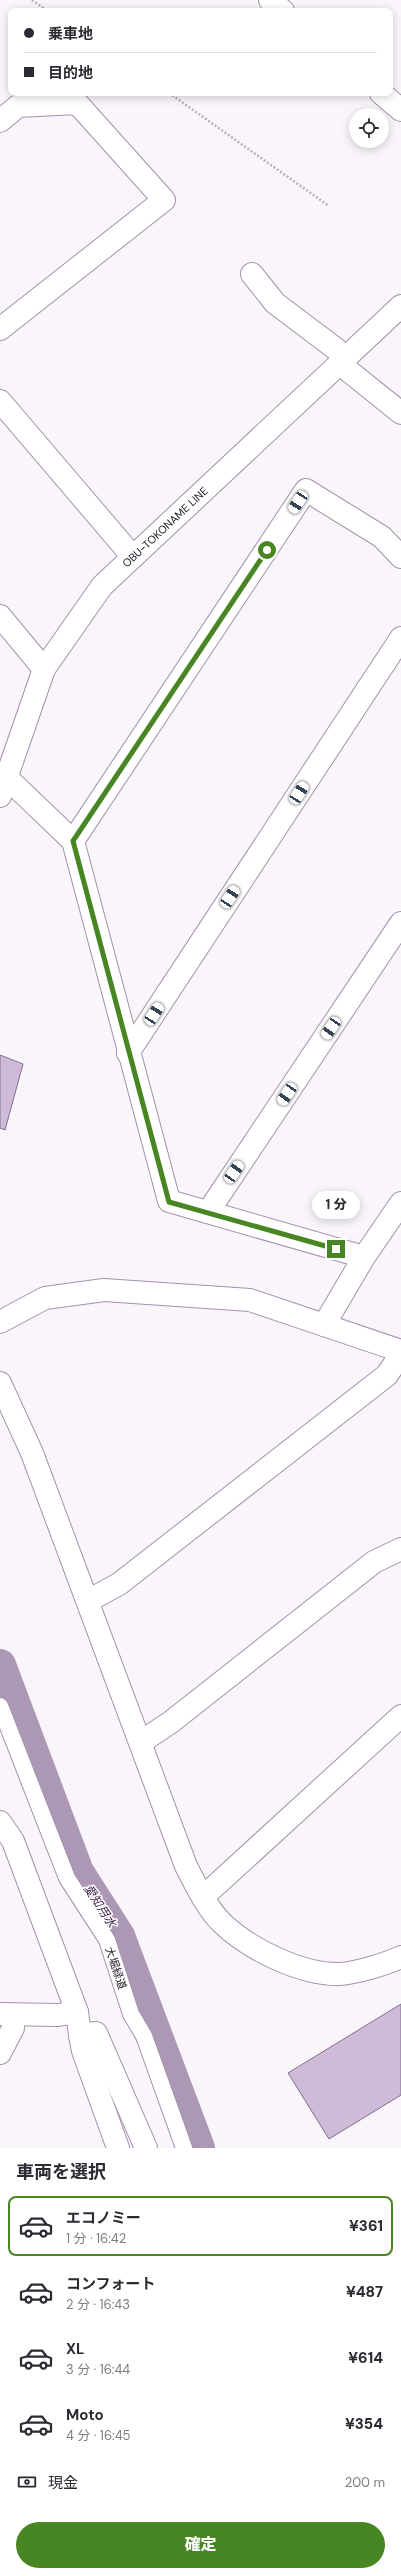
<!DOCTYPE html>
<html lang="ja">
<meta charset="utf-8">
<style>
:root{--surface:#fff;--page:#f2f2f3;--text:#2b2b33;--muted:#7c7c81;--line:#e1e1e2;--accent:#488523}
body{margin:0;font-family:"DM Sans","Noto Sans JP",sans-serif;background:var(--page);color:var(--text);height:100vh;display:flex;flex-direction:column;font-size:15px;white-space:nowrap}
*{box-sizing:border-box;margin:0}
p{font-size:13px;color:var(--muted)}
.icon{flex:none;width:22px;height:22px;fill:none;stroke:currentColor;stroke-width:2;stroke-linecap:round;stroke-linejoin:round}
.map{position:relative;height:2148px;overflow:hidden}
.sheet{display:flex;flex-direction:column;background:var(--surface);flex:1}
.sheet>*{flex:none}
.banner{position:absolute;left:8px;top:8px;width:385px;height:88px;border-radius:8px;box-shadow:0 2px 10px #0003;display:grid;align-content:center;height:88px;padding:0 16px;background:var(--surface)}
.buttons{position:absolute;left:349px;top:108px;display:grid;gap:8px}
.buttons a{display:grid;place-items:center;width:40px;height:40px;border-radius:50%;background:var(--surface);box-shadow:0 2px 10px #0003;font-size:20px}
.end{position:absolute;width:18px;height:18px;margin:-9px;border:5px solid #488523;background:#fff;box-shadow:0 0 0 2px #fff}
.from{border-radius:50%}
.bubble{position:absolute;height:28px;border-radius:14px;background:var(--surface);box-shadow:0 2px 10px #0003;font-size:13px;font-weight:800;line-height:28px;text-align:center}
.car{position:absolute;width:12px;height:24px;margin:-12px -6px;border-radius:5px;box-shadow:0 0 3px 1px #0007;background:linear-gradient(#fff 24%,#345 0 40%,#fff 0 76%,#345 0 86%,#fff 0)}
.banner b{display:flex;align-items:center;gap:14px;height:38px;font-size:15px}
.banner b+b{border-top:1px solid var(--line)}
.banner i{width:10px;height:10px;background:var(--text)}
ul{padding:0;list-style:none}
li{display:flex;align-items:center;gap:12px;height:60px;margin:0 8px 6px;padding:0 8px;border:2px solid transparent;border-radius:8px}
li div{flex:1}
li b{display:block;font-size:15px}
li em{font-style:normal;font-weight:800}
li.selected{border-color:var(--accent)}
li>.icon{width:36px;height:36px;stroke-width:1.5}
h2{padding:0 16px;font-size:18px;line-height:48px}
.pay{display:flex;align-items:center;gap:10px;height:44px;padding:0 16px;font-size:15px}
.pay p{margin-inline-start:auto}
.action{display:flex;gap:8px;margin-top:auto;padding:8px 16px}
.action a{flex:1;height:46px;border-radius:24px;background:var(--accent);color:#fff;font-size:16px;font-weight:800;line-height:46px;text-align:center}
.map>svg:first-child{display:block}
</style>
<div class="map">
<svg width="401" height="2148" viewBox="0 0 401 2148">
<rect width="100%" height="100%" fill="#f9f5fb"/>
<g fill="none" stroke-linecap="round" stroke-linejoin="round">
<path stroke="#ac98b5" stroke-width="32" d="M0,1665L78,1872L119,1936L199,2148"/>
</g>
<g fill="#cfbbd8" stroke="#836f8c">
<path d="M0,1055L23,1064L5,1130L0,1128Z"/>
<path d="M401,2004V2095L329,2139L288,2073Z"/>
</g>
<g fill="none" stroke-linecap="round" stroke-linejoin="round">
<g stroke="#a590ae" stroke-width="18">
<path id="service" d="M0,1706L67,1878L107,1940L131,2014L144,2036L184,2148"/>
</g>
<g stroke="#a590ae" stroke-width="24">
<g id="minor">
<path d="M270,0L283,11"/>
<path d="M381,93L401,110"/>
<path d="M0,121L18,106L77,103L164,200L0,329"/>
<path d="M252,274L275,303L336,349L344,359"/>
<path d="M340,364L401,413"/>
<path d="M0,401L133,557"/>
<path d="M0,616L44,669"/>
<path d="M6,777L73,841L169,1201L364,1257"/>
<path d="M73,841L306,490L382,537L401,557"/>
<path d="M128,1053L401,638"/>
<path d="M208,1212L401,923"/>
<path d="M0,1322L45,1298L104,1290L250,1300L401,1351"/>
<path d="M324,1325L364,1257L401,1203"/>
<path d="M0,1383L32,1453L186,1866C196,1885 206,1907 222,1923C249,1949 301,1975 340,1974C356,1973 386,1964 401,1957"/>
<path d="M88,1601L119,1584L387,1375L401,1354"/>
<path d="M141,1742L171,1722L374,1562L401,1549"/>
<path d="M0,1822L13,1841L77,2012L80,2035L96,2033L146,2148"/>
<path d="M203,1897L401,1716"/>
<path d="M0,2014L58,2015L77,2012"/>
<path d="M80,2035L83,2051L118,2148"/>
<path d="M0,2053L13,2028V2015"/>
</g>
</g>
<g stroke="#a590ae" stroke-width="24">
<path id="secondary" d="M0,796L44,669L102,586L401,306"/>
</g>
<g stroke="#b7b1b9" stroke-width="2.5" stroke-dasharray="2 2" stroke-linecap="butt">
<path d="M32,0L48,11"/>
<path d="M169,93L329,206"/>
</g>
<use href="#service" stroke="#fff" stroke-width="16"/>
<use href="#minor" stroke="#fff" stroke-width="22"/>
<use href="#secondary" stroke="#fff" stroke-width="22"/>
</g>
<g fill="none" stroke-linecap="round" stroke-linejoin="round">
<path stroke="#488523" stroke-width="5" d="M267,550L73,841L169,1202L336,1249"/>
</g>
<g text-anchor="middle" stroke-width="3" stroke-linejoin="round" paint-order="stroke">
<g font-size="11" fill="#1e1621" stroke="#fff">
<text transform="translate(165 527) rotate(-43)" y="4">OBU-TOKONAME LINE</text>
<text transform="translate(116 1968) rotate(71)" y="4">大堀緑道</text>
</g>
<g font-size="12" font-style="italic" fill="#40234b" stroke="#fff">
<text transform="translate(100 1906) rotate(57)" y="4">愛知用水</text>
</g>
</g>
</svg>
<div class="buttons">
<a><svg class="icon" aria-label="locate" viewBox="0 0 24 24"><circle cx="12" cy="12" r="6"/><path d="M12 2v4M12 18v4M2 12h4M18 12h4"/></svg></a>
</div>
<i class="end from" style="left:267px;top:550px"></i>
<i class="end" style="left:336px;top:1249px"></i>
<div class="bubble" style="left:312px;top:1191px;width:48px">1 分</div>
<i class="car" style="left:298px;top:502px;rotate:213deg"></i>
<i class="car" style="left:299px;top:793px;rotate:33deg"></i>
<i class="car" style="left:230px;top:897px;rotate:33deg"></i>
<i class="car" style="left:154px;top:1014px;rotate:33deg"></i>
<i class="car" style="left:331px;top:1028px;rotate:214deg"></i>
<i class="car" style="left:287px;top:1094px;rotate:214deg"></i>
<i class="car" style="left:234px;top:1172px;rotate:34deg"></i>
<div class="banner">
<b><i class="from"></i>乗車地</b>
<b><i></i>目的地</b>
</div>
</div>
<section class="sheet">
<h2>車両を選択</h2>
<ul>
<li class="selected"><svg class="icon" aria-label="car" viewBox="0 0 24 24"><path d="M5 17H2v-5l4-1 3-4h7l3 4 3 1v5h-3M9 17h6M6 11h13"/><circle cx="7" cy="17" r="2"/><circle cx="17" cy="17" r="2"/></svg><div><b>エコノミー</b><p>1 分 · 16:42</p></div><em>¥361</em></li>
<li><svg class="icon" aria-label="car" viewBox="0 0 24 24"><path d="M5 17H2v-5l4-1 3-4h7l3 4 3 1v5h-3M9 17h6M6 11h13"/><circle cx="7" cy="17" r="2"/><circle cx="17" cy="17" r="2"/></svg><div><b>コンフォート</b><p>2 分 · 16:43</p></div><em>¥487</em></li>
<li><svg class="icon" aria-label="car" viewBox="0 0 24 24"><path d="M5 17H2v-5l4-1 3-4h7l3 4 3 1v5h-3M9 17h6M6 11h13"/><circle cx="7" cy="17" r="2"/><circle cx="17" cy="17" r="2"/></svg><div><b>XL</b><p>3 分 · 16:44</p></div><em>¥614</em></li>
<li><svg class="icon" aria-label="car" viewBox="0 0 24 24"><path d="M5 17H2v-5l4-1 3-4h7l3 4 3 1v5h-3M9 17h6M6 11h13"/><circle cx="7" cy="17" r="2"/><circle cx="17" cy="17" r="2"/></svg><div><b>Moto</b><p>4 分 · 16:45</p></div><em>¥354</em></li>
</ul>
<div class="pay"><svg class="icon" aria-label="cash" viewBox="0 0 24 24"><path d="M3 7h18v10H3z"/><circle cx="12" cy="12" r="2"/></svg>現金<p>200 m</p></div>
<div class="action"><a>確定</a></div>
</section>
